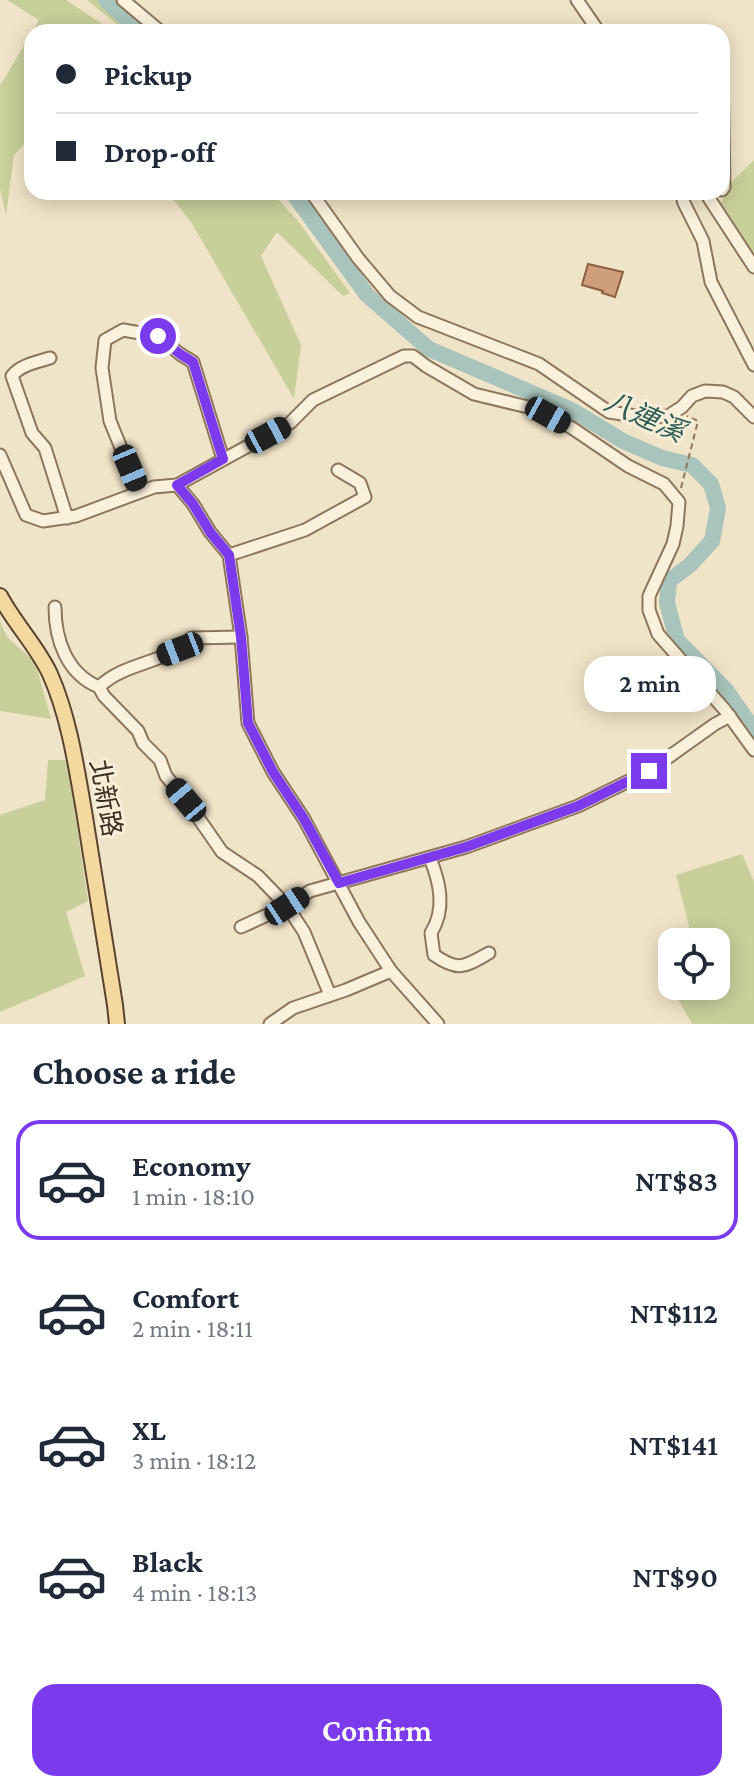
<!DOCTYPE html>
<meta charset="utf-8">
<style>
:root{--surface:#fff;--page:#f6f6f7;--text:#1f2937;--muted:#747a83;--line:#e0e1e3;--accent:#7c3aed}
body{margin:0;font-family:"Crimson Pro","Noto Sans TC",serif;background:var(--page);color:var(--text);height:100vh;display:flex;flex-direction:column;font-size:30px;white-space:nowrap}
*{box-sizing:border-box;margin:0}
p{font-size:26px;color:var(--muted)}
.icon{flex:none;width:44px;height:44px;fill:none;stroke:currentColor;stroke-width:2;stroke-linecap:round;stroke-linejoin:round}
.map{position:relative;height:1024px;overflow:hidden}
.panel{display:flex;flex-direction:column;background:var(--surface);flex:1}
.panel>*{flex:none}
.banner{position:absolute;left:24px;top:24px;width:706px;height:176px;border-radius:24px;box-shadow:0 4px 20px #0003;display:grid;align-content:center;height:176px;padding:0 32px;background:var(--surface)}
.buttons{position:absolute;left:658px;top:928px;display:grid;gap:16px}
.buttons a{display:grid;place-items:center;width:72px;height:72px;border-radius:16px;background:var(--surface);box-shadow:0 4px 20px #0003;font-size:40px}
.end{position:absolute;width:36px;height:36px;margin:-18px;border:10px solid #7c3aed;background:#fff;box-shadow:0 0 0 4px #fff}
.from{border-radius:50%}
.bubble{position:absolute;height:56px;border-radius:24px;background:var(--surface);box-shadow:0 4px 20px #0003;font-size:26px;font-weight:600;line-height:56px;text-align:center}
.car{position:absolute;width:24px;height:48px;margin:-24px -12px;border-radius:10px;box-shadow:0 0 6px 2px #0007;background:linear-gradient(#222 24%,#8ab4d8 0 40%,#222 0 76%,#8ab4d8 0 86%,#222 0)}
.banner b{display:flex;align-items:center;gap:28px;height:76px;font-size:30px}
.banner b+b{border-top:2px solid var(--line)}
.banner i{width:20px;height:20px;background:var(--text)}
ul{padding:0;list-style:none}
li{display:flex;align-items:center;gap:24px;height:120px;margin:0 16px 12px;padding:0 16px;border:4px solid transparent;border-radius:24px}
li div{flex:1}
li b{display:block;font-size:30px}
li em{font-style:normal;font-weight:600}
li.on{border-color:var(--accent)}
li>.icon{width:72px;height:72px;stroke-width:1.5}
h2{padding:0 32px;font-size:36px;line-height:96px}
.primary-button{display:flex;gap:16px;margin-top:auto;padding:16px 32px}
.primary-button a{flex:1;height:92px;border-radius:24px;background:var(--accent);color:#fff;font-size:32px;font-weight:600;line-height:92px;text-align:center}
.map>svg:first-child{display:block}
</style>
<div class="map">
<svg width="754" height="1024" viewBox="0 0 754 1024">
<rect width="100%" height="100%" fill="#f0e4c8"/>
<g fill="#c9cf9b">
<path d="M7,0H66L114,32H32V136L14,155L6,215L0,189V86L39,20Z"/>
<path d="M87,0H115L136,19L124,30Z"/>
<path d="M754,160V255L721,203L728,186Z"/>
<path d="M167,192H271L298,221L350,293L343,296L277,232L261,256L301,345L294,399L191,222Z"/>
<path d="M0,621L7,637L35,662L51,719L0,711Z"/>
<path d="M48,760H67L88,901L66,912L85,976L0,1012V815L45,800Z"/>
<path d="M742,854L754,881V1024H692L668,982L672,970V986H716V942H683L689,926L676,875Z"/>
</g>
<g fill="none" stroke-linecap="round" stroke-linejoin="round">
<g stroke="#a9c4bc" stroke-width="16">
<path d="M106,0L141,32"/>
<path d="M292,192L367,295L429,349L572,410L623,441L662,458L692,465L711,484L718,508L712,541L690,565L669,581L667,603L677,640L726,690L754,730"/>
</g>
</g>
<path fill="#cf9f7d" stroke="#8d5f41" stroke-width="2" d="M588,264L623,272L615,297L602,293L603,291L582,285Z"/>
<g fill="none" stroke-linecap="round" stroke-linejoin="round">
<g stroke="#8d765c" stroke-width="15">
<g id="minor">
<path d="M123,0L161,32"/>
<path d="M577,0L599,32"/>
<path d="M722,71L724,187L722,190"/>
<path d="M311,192L358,258L390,296L418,317L539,364L609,412L643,417L668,416L682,407L692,396L705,391L723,392L734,397L754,417"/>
<path d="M681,192L684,203L703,241L711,282L754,365"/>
<path d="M705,192L754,267"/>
<path d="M50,358C37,362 20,365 12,376L32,433L45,448L67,518"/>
<path d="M0,455L26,515L43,521L76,516L154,487L177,485L290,423L313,400L404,356H413L426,366L474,394L528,407L548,415L572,428L628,466L664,484L679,502L677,526L673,544L649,596V610L658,634L725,710L754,750"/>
<path d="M177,485L193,504L210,532L229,555L241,637L248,723L273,772L304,819L359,922L391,971L438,1024"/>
<path d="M139,492L110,421L102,368L105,340L123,330L158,336L180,354L193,362L223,459"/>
<path d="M229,555L305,530L365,497L360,483L338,470"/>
<path d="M55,607C55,640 67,674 99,687L104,696L138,731L143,743L160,760L166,776L186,800L222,852L258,876L287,906L304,932L330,995"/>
<path d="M99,687C121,666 151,664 177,650C183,647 186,641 192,638L241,637"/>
<path d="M430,858C440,883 446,909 431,933L434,955C459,972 464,967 489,953"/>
<path d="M241,927L287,906L310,891L466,847L578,806L649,771L715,724L730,716"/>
<path d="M270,1024L293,1008L346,990L391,971"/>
</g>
</g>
<g stroke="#5b4430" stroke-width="18">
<path id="major" d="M0,596C14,623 37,646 50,674C69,717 76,765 84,811C95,876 105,941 115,1005L117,1024"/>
</g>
<path stroke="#8d765c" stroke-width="2" stroke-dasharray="6 4" stroke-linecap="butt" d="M681,488L698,421L687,416"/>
<use href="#minor" stroke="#faf1dc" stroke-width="11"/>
<use href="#major" stroke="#f3d9a0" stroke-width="14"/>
</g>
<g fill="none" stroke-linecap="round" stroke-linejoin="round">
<path stroke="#7c3aed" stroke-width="10" d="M158,336L180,354L193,362L223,459L177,485L193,504L210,532L229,555L241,637L248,723L273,772L304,819L339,883L466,847L578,806L649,771"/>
</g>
<g text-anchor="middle" stroke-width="6" stroke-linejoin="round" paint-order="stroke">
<g font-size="26" fill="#3d2e20" stroke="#f7eed8">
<text transform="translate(106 798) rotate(80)" y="9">北新路</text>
</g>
<g font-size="28" font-style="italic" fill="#2f5d5a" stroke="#f7eed8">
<text transform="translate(645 416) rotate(24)" y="10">八連溪</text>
</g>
</g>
</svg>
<div class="buttons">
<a><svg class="icon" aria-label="locate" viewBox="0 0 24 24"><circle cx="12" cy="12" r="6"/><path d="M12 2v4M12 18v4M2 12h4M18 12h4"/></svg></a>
</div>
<i class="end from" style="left:158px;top:336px"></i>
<i class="end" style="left:649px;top:771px"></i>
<div class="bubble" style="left:584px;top:656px;width:132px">2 min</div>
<i class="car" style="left:548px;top:415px;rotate:119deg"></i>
<i class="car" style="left:268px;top:435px;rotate:62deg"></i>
<i class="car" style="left:130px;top:468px;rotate:157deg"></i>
<i class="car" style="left:180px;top:649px;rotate:249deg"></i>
<i class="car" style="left:186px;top:800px;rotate:320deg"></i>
<i class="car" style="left:287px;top:906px;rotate:57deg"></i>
<div class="banner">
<b><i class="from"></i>Pickup</b>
<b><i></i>Drop-off</b>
</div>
</div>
<section class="panel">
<h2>Choose a ride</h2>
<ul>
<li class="on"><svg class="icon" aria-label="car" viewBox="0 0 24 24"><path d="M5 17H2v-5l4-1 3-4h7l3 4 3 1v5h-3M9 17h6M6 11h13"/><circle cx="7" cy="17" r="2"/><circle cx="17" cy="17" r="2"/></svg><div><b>Economy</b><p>1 min · 18:10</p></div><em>NT$83</em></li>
<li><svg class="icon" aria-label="car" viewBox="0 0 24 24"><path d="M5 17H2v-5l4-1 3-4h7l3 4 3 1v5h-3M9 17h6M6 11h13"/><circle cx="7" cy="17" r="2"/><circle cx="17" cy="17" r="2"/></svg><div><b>Comfort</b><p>2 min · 18:11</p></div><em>NT$112</em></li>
<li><svg class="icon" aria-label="car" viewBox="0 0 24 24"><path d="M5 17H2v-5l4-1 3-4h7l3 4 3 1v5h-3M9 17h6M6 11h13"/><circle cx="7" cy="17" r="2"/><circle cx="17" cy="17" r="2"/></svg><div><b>XL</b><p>3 min · 18:12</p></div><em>NT$141</em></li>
<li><svg class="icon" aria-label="car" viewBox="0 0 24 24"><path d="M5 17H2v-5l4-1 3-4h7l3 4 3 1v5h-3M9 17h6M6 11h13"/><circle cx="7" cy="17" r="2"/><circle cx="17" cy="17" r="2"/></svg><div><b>Black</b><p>4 min · 18:13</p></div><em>NT$90</em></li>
</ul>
<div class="primary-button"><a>Confirm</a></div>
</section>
